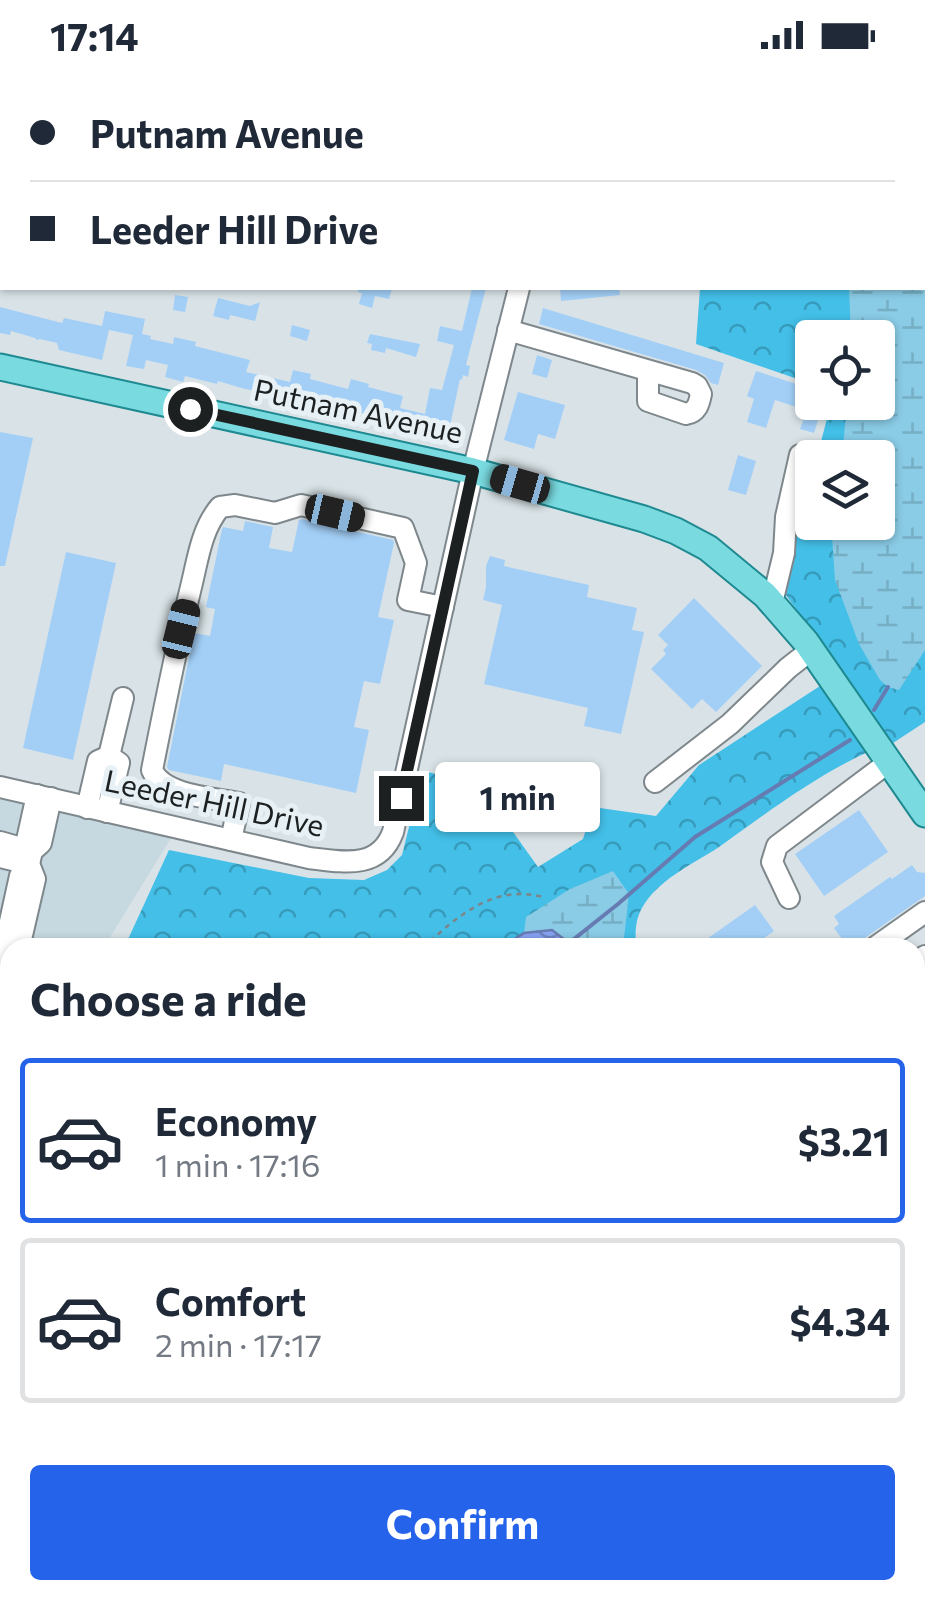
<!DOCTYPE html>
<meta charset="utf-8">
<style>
:root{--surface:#fff;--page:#f6f6f7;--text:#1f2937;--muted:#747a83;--line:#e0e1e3;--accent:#2563eb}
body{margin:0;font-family:Commissioner,sans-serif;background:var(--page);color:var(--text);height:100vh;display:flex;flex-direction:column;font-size:38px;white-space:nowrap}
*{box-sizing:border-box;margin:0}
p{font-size:32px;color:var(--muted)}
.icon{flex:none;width:55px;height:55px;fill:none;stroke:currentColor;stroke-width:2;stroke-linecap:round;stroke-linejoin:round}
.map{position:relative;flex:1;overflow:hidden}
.side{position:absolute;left:0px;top:868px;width:925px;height:662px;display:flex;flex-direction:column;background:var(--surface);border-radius:30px 30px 0 0;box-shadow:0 2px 8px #0004}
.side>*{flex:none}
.hud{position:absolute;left:0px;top:0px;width:925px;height:220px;box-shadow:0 2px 8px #0004;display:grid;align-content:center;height:220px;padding:0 30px;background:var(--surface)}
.buttons{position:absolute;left:795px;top:250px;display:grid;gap:20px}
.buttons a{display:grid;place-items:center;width:100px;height:100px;border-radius:10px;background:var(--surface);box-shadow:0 2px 8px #0004;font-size:50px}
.end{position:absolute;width:45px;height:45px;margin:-22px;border:12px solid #1c2021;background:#fff;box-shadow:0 0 0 5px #fff}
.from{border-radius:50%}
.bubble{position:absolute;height:70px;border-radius:10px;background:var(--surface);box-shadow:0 2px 8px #0004;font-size:32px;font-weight:700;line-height:70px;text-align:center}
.car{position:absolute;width:30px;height:60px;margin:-30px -15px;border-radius:12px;box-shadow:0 0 8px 2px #0007;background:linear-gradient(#222 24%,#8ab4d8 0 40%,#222 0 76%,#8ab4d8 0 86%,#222 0)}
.hud b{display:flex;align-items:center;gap:35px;height:95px;font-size:38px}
.hud b+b{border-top:2px solid var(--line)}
.hud i{width:25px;height:25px;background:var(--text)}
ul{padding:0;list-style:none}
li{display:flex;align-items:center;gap:30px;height:165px;margin:0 20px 15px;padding:0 10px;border:5px solid var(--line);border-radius:10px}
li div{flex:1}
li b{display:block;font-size:38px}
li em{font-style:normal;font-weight:700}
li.active{border-color:var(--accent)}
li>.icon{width:90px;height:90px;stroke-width:1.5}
h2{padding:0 30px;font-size:45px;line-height:120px}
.primary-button{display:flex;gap:20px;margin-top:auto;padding:20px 30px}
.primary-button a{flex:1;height:115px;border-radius:10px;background:var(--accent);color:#fff;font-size:40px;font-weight:700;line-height:115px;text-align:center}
.status{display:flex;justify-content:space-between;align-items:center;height:70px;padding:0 50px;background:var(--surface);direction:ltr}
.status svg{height:28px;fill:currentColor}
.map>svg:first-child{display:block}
</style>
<div class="status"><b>17:14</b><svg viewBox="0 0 49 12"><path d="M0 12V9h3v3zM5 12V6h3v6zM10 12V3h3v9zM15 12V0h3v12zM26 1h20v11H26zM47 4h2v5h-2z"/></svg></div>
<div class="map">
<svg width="925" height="1528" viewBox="0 0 925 1528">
<defs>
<pattern id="forest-crowns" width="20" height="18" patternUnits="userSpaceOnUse" patternTransform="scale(2.5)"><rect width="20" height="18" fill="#43bfe8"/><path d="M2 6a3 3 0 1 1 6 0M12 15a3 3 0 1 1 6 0" fill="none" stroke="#379bbc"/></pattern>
<pattern id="wetland-marsh" width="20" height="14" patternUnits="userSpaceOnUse" patternTransform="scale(2.5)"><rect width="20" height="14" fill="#8acbe5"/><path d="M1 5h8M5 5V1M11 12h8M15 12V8" fill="none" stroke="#76aec4"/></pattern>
<pattern id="water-waves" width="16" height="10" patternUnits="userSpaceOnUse" patternTransform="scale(2.5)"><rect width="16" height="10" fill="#87a2f2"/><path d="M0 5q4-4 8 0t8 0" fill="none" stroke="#6e84c4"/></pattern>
</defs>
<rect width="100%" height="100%" fill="#d9e3e7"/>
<path fill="#c6d9e0" d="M0,726L174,763L104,877L10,878V1028L0,1044Z"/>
<g fill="url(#forest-crowns)">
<path d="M832,0H925V652L893,673L783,521L812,405V452H878V388L817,387L831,333L878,332V268H812V314L696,274L700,218H922V2H832Z"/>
<path d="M823,614L870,681C815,706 768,742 719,777C693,794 663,807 645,833C635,848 635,860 636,877H568V873L524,863L502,878H124L169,780L309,808L364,810L387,800L402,785L423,701L445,706L460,692L509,705L503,748L538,797L583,769L593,737L656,746L699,695Z"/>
<path d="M10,990V1520H77L57,1528H0V996Z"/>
<path d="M925,991V1352L915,1360V997Z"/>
<path d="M127,1520H247L224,1524L221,1528H115Z"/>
<path d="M270,1520H731L721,1528H280Z"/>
</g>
<g fill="url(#wetland-marsh)">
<path d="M925,30V580L899,620L888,617L880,610L859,574L835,510L831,453L878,452V388L842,387L847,333L878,332V268L851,267L849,218H922V38Z"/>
<path d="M613,801L629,824L623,877H568V873L524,863L526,847L570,819Z"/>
<path d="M10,1050V1217L0,1214V1063Z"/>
</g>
<g fill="url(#water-waves)" stroke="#677bb3" stroke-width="2.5">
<path d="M552,860L569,873L568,877H502L524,863Z"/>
<path d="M77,1520H127L115,1528H57Z"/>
</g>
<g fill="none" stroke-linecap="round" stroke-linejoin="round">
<g stroke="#677bb3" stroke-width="4">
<path d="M874,640L888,617"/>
<path d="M569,873L618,834L695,767L850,670"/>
</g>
</g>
<g fill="#a3cff7">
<path d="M358,218H392L389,229L375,226L372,238L359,234L362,223L358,222Z"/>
<path d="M472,218H486L466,295L470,296L468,307L463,305L462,310L460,309L447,370L427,365L429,360L361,343L360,347L344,342L345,338L310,329L245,319L218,311L217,314L185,306L183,312L165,307L168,295L146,290L144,299L126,296L133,265L109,260L102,290L59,280L57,273L40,269L37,270L35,268L11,261L10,265L0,263V237L62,253L64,248L102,256L105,241L145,249L142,264L151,266L150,269L173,274L174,267L196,272L195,276L250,290L246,302L290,312L293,300L311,304L310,309L348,319L351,309L369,314L368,317L403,326L400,338L425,344L430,318L442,320L454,275L437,271L440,256L462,261Z"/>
<path d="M560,218H619L620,225L561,231Z"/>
<path d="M175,225L188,227L185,242L173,240Z"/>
<path d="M218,228L250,236L260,232L255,251L230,245L229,250L213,246Z"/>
<path d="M543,238L724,293L718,315L711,313L705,305L696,300L539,254Z"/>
<path d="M292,255L310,260L307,271L290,266Z"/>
<path d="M370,264L420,274L416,287L386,278L385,283L371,280L372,274L367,273Z"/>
<path d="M537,285L552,290L547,308L532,304Z"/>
<path d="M756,301L812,319L805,340L775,330L766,358L747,352L754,329L747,326Z"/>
<path d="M518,322L565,335L555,369L538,364L534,379L504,370Z"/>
<path d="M807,340L820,344L814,363L800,359Z"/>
<path d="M0,362L33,368L5,496H0Z"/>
<path d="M738,385L756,391L746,425L728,420Z"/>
<path d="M302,449L393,470L394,473L378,547L394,550L380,614L364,611L354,657L369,660L356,723L224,694L221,711L169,700L167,697L194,563L210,566L215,539L206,537L222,459L223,457L243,461L245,451L273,457L269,478L292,482L299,450Z"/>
<path d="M66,482L116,493L73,690L23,678Z"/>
<path d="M490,486L505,490L504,496L589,515L587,527L637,538L632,560L644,562L621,664L584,656L588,638L484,614L502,535L483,530L486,517V496Z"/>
<path d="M694,528L762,596L716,642L702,629L692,639L651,599L666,584L663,580L668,575L658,565Z"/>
<path d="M859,740L888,782L824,826L795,784Z"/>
<path d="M912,795L917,802L925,803V826L866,867L856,877L853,873L848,877L834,858L839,854L834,846L890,807L892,809Z"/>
<path d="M755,835L774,861L750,878H694Z"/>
</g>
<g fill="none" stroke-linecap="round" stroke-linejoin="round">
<g stroke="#7e878b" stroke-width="24">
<g id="minor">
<path d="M40,2L41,0"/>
<path d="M574,2V0"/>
<path d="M508,260L692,313L697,316L701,324C699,334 697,342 686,344L648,331V301"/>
<path d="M772,533L784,483L786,447L800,385"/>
<path d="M655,712L730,654L788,598L811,580"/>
<path d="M0,717L309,788C343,792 379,800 393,762L473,401L519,218"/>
<path d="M37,725L27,770L32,781L41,773L51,728"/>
<path d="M87,738L98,691L109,686L123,628"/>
<path d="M107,742L119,693L109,686"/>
<path d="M231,770L239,733C213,728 163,726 152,700C164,639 176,578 191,517C198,489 201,460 220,437L235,435L275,443L301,435L403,458L416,493L408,530L443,537"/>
<path d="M0,772L32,781L29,794L0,787"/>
<path d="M789,828L772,792L777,776L889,692"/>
<path d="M874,878L925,842"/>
<path d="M915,892L925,886"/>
<path d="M0,897L20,806L29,794L35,809L19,878"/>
<path d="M0,954L10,918"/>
</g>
</g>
<g stroke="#1e8990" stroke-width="29">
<path id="major" d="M0,297L473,401L644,449L676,461L708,478L765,525L806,572L925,744"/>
</g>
<g stroke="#7e8588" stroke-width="2.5" stroke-dasharray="5 5" stroke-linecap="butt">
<path d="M423,878C457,846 494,814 543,827"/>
<path d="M915,1127L925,1120"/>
<path d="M0,1234L10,1232"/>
<path d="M915,1371L925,1362"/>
<path d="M0,1524L11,1528"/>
<path d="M163,1528L185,1520"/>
<path d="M737,1528L746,1520"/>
</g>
<use href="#minor" stroke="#fff" stroke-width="20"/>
<use href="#major" stroke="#79dae0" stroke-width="25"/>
</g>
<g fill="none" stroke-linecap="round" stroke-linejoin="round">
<path stroke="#1c2021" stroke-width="12" d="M190,339L473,401L401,728"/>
</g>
<g text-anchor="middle" stroke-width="10" stroke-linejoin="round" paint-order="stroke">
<g font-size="30" fill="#1c2021" stroke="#e6f0f5">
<text transform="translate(358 342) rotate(12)" y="10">Putnam Avenue</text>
<text transform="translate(214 734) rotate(12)" y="10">Leeder Hill Drive</text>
</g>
</g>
</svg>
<div class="buttons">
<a><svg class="icon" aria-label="locate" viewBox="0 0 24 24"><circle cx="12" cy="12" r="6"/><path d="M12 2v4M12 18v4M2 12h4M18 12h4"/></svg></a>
<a><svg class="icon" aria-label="layers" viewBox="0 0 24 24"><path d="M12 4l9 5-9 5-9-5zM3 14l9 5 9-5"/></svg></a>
</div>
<i class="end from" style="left:190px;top:339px"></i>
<i class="end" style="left:401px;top:728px"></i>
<div class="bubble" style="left:435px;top:692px;width:165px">1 min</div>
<i class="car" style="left:520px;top:414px;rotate:286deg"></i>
<i class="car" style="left:335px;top:443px;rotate:103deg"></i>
<i class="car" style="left:181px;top:559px;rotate:14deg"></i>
<div class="hud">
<b><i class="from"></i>Putnam Avenue</b>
<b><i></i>Leeder Hill Drive</b>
</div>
<section class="side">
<h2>Choose a ride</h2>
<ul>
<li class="active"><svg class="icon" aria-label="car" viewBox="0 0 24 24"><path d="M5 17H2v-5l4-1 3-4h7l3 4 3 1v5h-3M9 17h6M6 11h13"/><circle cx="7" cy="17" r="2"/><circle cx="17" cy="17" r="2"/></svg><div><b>Economy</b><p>1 min · 17:16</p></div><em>$3.21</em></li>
<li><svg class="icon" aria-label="car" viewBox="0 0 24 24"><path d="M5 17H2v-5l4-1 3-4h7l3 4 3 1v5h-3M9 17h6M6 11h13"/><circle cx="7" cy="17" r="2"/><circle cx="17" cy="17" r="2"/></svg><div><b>Comfort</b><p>2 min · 17:17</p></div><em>$4.34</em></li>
</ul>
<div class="primary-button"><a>Confirm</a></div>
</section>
</div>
